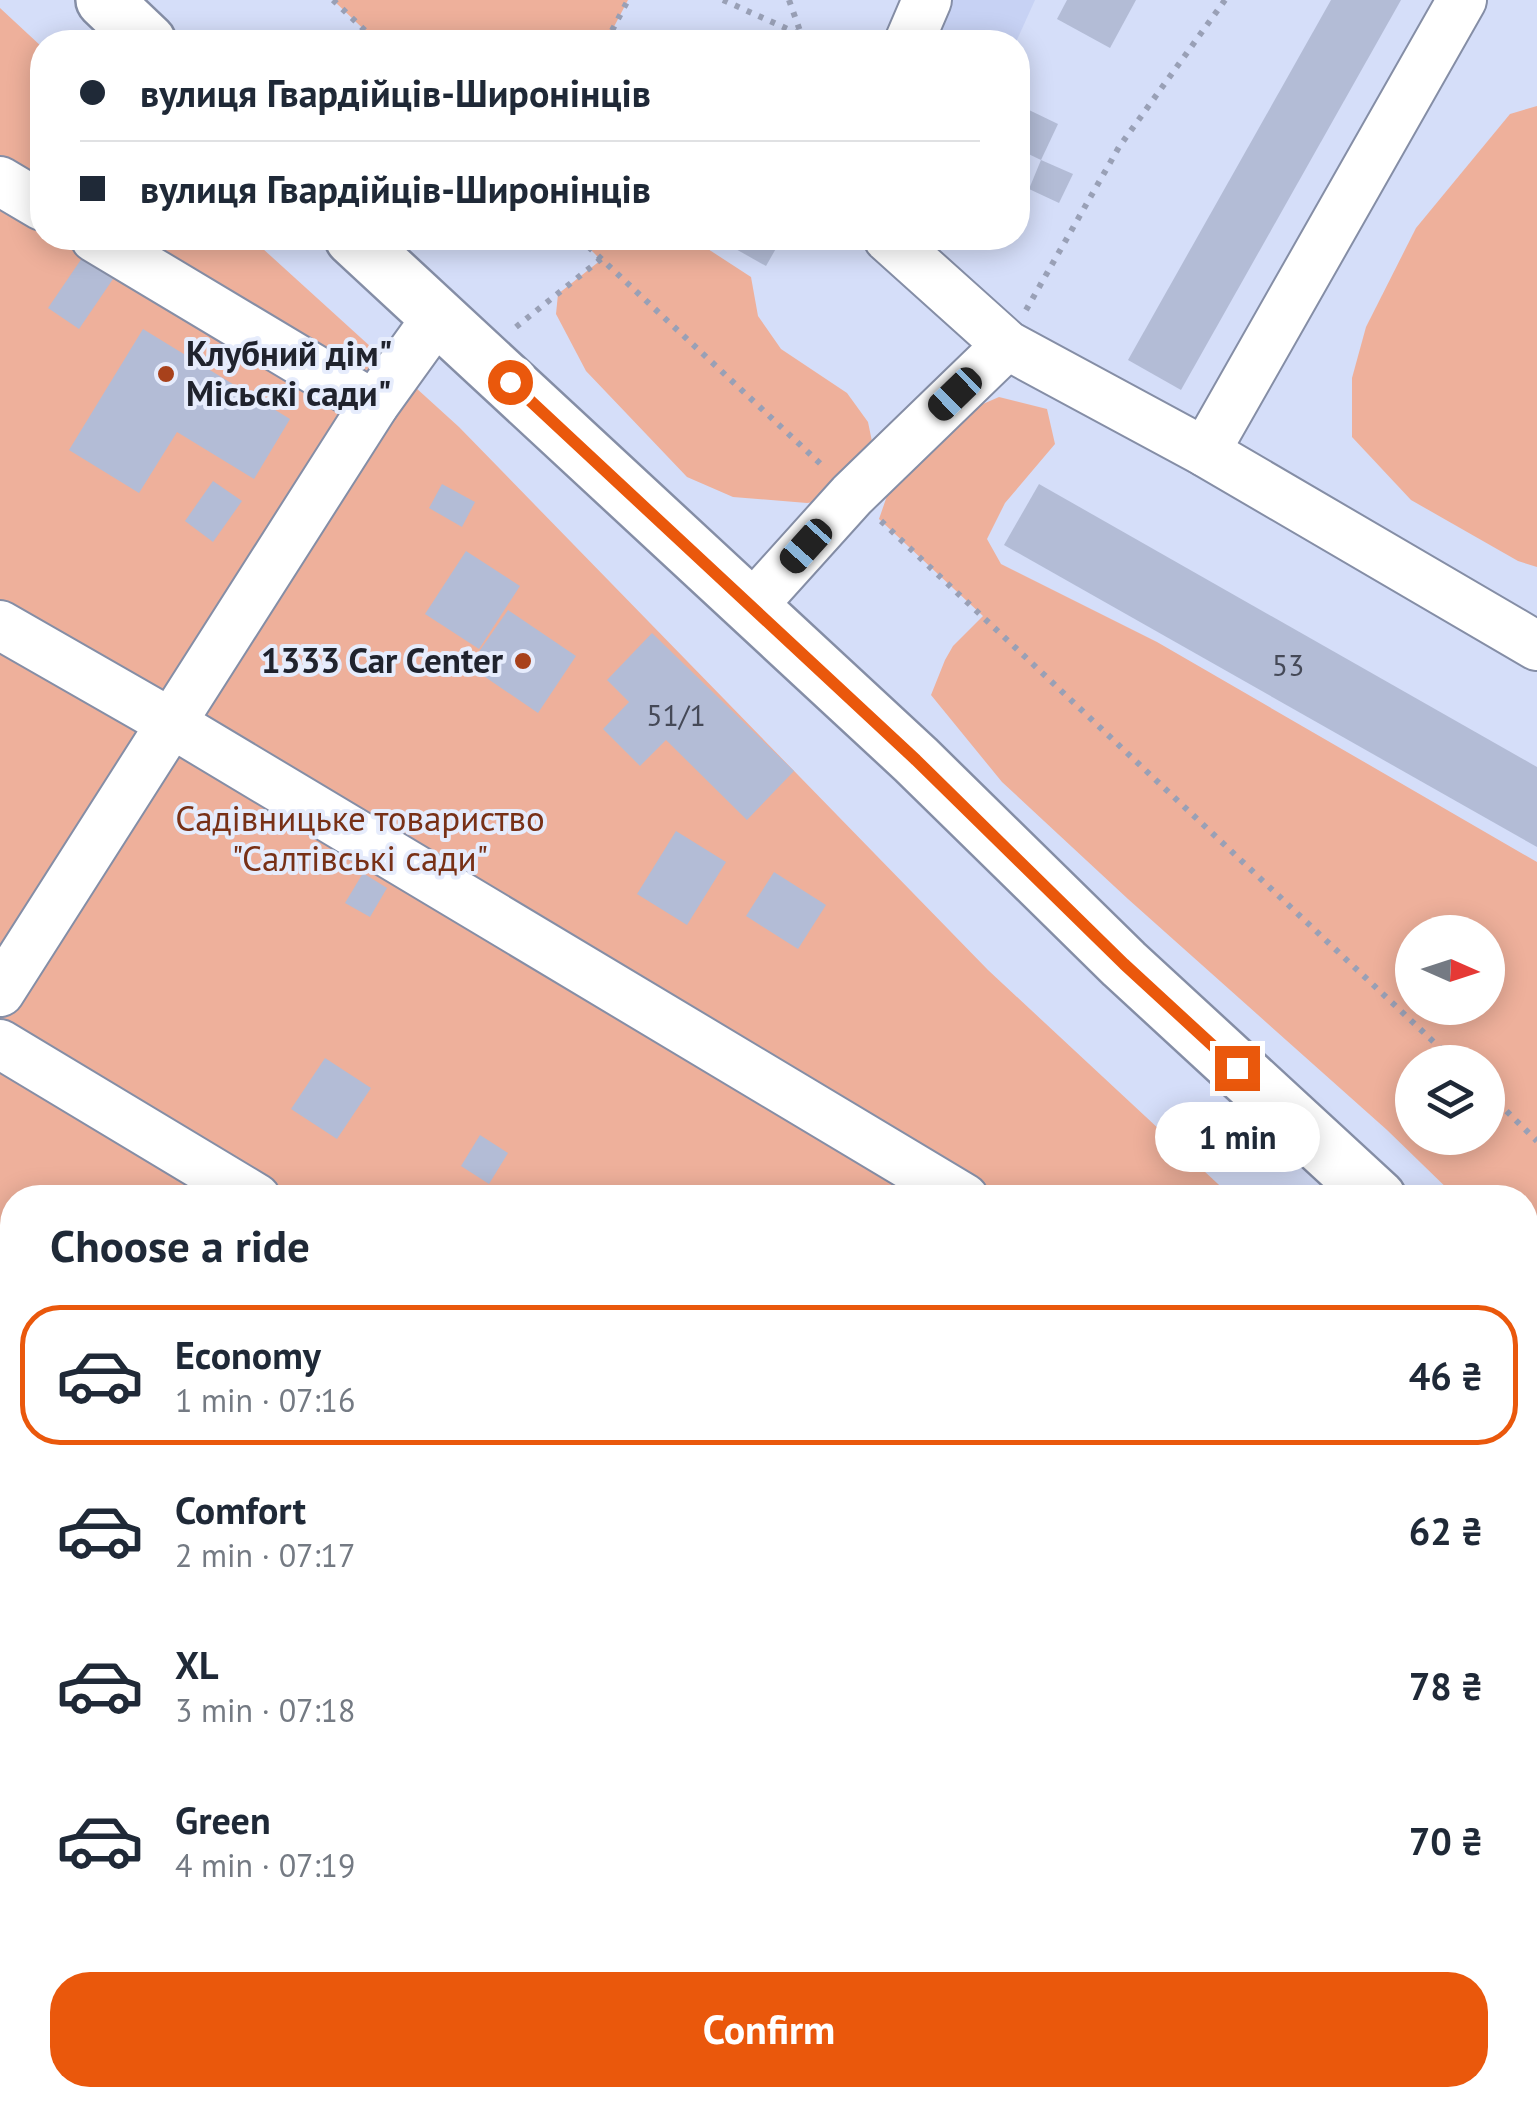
<!DOCTYPE html>
<meta charset="utf-8">
<style>
:root{--surface:#fff;--page:#f6f6f7;--text:#1f2937;--muted:#747a83;--line:#e0e1e3;--accent:#ea580c}
body{margin:0;font-family:"PT Sans",sans-serif;background:var(--page);color:var(--text);height:100vh;display:flex;flex-direction:column;font-size:38px;white-space:nowrap}
*{box-sizing:border-box;margin:0}
p{font-size:32px;color:var(--muted)}
.icon{flex:none;width:55px;height:55px;fill:none;stroke:currentColor;stroke-width:2;stroke-linecap:round;stroke-linejoin:round}
.map{position:relative;flex:1;overflow:hidden}
.sheet{position:absolute;left:0px;top:1185px;width:1538px;height:922px;display:flex;flex-direction:column;background:var(--surface);border-radius:40px 40px 0 0;box-shadow:0 5px 25px #0003}
.sheet>*{flex:none}
.hud{position:absolute;left:30px;top:30px;width:1000px;height:220px;border-radius:40px;box-shadow:0 5px 25px #0003;display:grid;align-content:center;height:220px;padding:0 50px;background:var(--surface)}
.needle{width:65px;rotate:93deg}
.controls{position:absolute;left:1395px;top:915px;display:grid;gap:20px}
.controls a{display:grid;place-items:center;width:110px;height:110px;border-radius:50%;background:var(--surface);box-shadow:0 5px 25px #0003;font-size:50px}
.end{position:absolute;width:45px;height:45px;margin:-22px;border:12px solid #ea580c;background:#fff;box-shadow:0 0 0 5px #fff}
.from{border-radius:50%}
.bubble{position:absolute;height:70px;border-radius:35px;background:var(--surface);box-shadow:0 5px 25px #0003;font-size:32px;font-weight:800;line-height:70px;text-align:center}
.car{position:absolute;width:30px;height:60px;margin:-30px -15px;border-radius:12px;box-shadow:0 0 8px 2px #0007;background:linear-gradient(#222 24%,#8ab4d8 0 40%,#222 0 76%,#8ab4d8 0 86%,#222 0)}
.hud b{display:flex;align-items:center;gap:35px;height:95px;font-size:38px}
.hud b+b{border-top:2px solid var(--line)}
.hud i{width:25px;height:25px;background:var(--text)}
ul{padding:0;list-style:none}
li{display:flex;align-items:center;gap:30px;height:140px;margin:0 20px 15px;padding:0 30px;border:5px solid transparent;border-radius:40px}
li div{flex:1}
li b{display:block;font-size:38px}
li em{font-style:normal;font-weight:800}
li.active{border-color:var(--accent)}
li>.icon{width:90px;height:90px;stroke-width:1.5}
h2{padding:0 50px;font-size:45px;line-height:120px}
.cta{display:flex;gap:20px;margin-top:auto;padding:20px 50px}
.cta a{flex:1;height:115px;border-radius:40px;background:var(--accent);color:#fff;font-size:40px;font-weight:800;line-height:115px;text-align:center}
.map>svg:first-child{display:block}
</style>
<div class="map">
<svg width="1537" height="2106" viewBox="0 0 1537 2106">
<rect width="100%" height="100%" fill="#d5def9"/>
<path fill="#c7d2f4" d="M925,0H1035L1016,42H906Z"/>
<g fill="#eeb09b" fill-rule="evenodd">
<path d="M333,0H628L606,42H377Z"/>
<path d="M0,8L42,47V238H251L459,427L988,970L1232,1197L12,1198V2095H1525V1471L1537,1482V2106H0Z"/>
<path d="M1537,106V567L1518,561L1411,500L1352,437V378L1366,327L1416,228L1510,114Z"/>
<path d="M579,238H691L751,277L758,316L781,349L847,393L868,422L875,456L830,500L807,503L733,497L687,477L586,371L556,314L558,294L601,260Z"/>
<path d="M999,397L1047,409L1055,444L1005,503L987,539L1001,564L1157,642L1537,862V1276L1525,1265V1198L1456,1197L1387,1130L1128,899L1002,782L931,695L945,660L953,646L983,616L879,519L888,493L909,462L962,413ZM1412,932H1488V1008H1412ZM1412,1062H1488V1138H1412Z"/>
</g>
<g fill="#b3bcd6">
<path d="M1067,0H1136L1110,48L1057,19Z"/>
<path d="M1331,0H1401L1181,390L1128,360Z"/>
<path d="M1029,110L1058,124L1041,160L1018,149V136Z"/>
<path d="M1041,160L1073,174L1059,203L1029,189Z"/>
<path d="M716,238H782L766,266Z"/>
<path d="M82,258L113,279L79,329L48,308Z"/>
<path d="M143,329L290,419L254,479L177,432L139,493L69,450Z"/>
<path d="M213,481L242,501L213,542L185,521Z"/>
<path d="M442,484L475,502L462,527L429,508Z"/>
<path d="M1039,484L1537,767V847L1004,545Z"/>
<path d="M466,551L520,586L479,649L425,614Z"/>
<path d="M508,610L576,656L538,713L469,666Z"/>
<path d="M652,633L794,771L747,820L666,740L640,766L603,729L629,702L607,680Z"/>
<path d="M676,831L726,862L687,925L637,894Z"/>
<path d="M774,872L826,905L798,949L746,916Z"/>
<path d="M363,873L387,888L370,917L345,903Z"/>
<path d="M325,1058L371,1088L337,1139L291,1109Z"/>
<path d="M480,1135L508,1153L489,1184L461,1166Z"/>
<path d="M0,1537L12,1545V1627L4,1641L0,1638Z"/>
<path d="M1525,1541L1537,1547V1611L1525,1605Z"/>
<path d="M0,1673L12,1682V1749L10,1752L0,1745Z"/>
<path d="M1537,1880V1936L1525,1929V1900Z"/>
<path d="M0,2047L12,2055V2095H47L41,2106H0Z"/>
<path d="M592,2095H632L648,2106H585Z"/>
<path d="M1424,2095H1488L1481,2106H1441Z"/>
</g>
<g fill="none" stroke-linecap="round" stroke-linejoin="round">
<g stroke="#858ea6" stroke-width="52">
<g id="minor">
<path d="M909,42L927,0"/>
<path d="M0,181L42,206"/>
<path d="M95,238L374,405"/>
<path d="M888,238L1007,345L1205,452L1537,646"/>
<path d="M1205,452L1462,0"/>
<path d="M751,607L852,495L1007,345"/>
<path d="M0,625L171,723L964,1198"/>
<path d="M0,992L374,405L438,316"/>
<path d="M0,1044L256,1198"/>
<path d="M0,1490L12,1498"/>
<path d="M1525,1533L1536,1539"/>
<path d="M0,1913L12,1921"/>
<path d="M1525,1958L1537,1965"/>
<path d="M305,2095L324,2106"/>
<path d="M1019,2095L1037,2106"/>
</g>
</g>
<g stroke="#858ea6" stroke-width="60">
<g id="major">
<path d="M104,0L148,42"/>
<path d="M353,238L916,760L1124,964L1378,1198"/>
<path d="M1525,1333L1537,1344"/>
</g>
</g>
<g stroke="#99a0b6" stroke-width="6" stroke-dasharray="5 8" stroke-linecap="butt">
<path d="M333,0L377,42"/>
<path d="M723,0L801,35"/>
<path d="M789,0L804,42"/>
<path d="M606,42L628,0"/>
<path d="M579,238L825,468"/>
<path d="M1026,310L1119,147L1225,0"/>
<path d="M516,327L601,259"/>
<path d="M881,521L1455,1062"/>
<path d="M1488,1093L1537,1141"/>
</g>
<use href="#minor" stroke="#fff" stroke-width="48"/>
<use href="#major" stroke="#fff" stroke-width="55"/>
</g>
<g fill="none" stroke-linecap="round" stroke-linejoin="round">
<path stroke="#ea580c" stroke-width="12" d="M510,382L916,760L1124,964L1237,1068"/>
</g>
<g fill="#a8411b" stroke="#e6ecfc" stroke-width="4">
<circle cx="166" cy="374" r="10"/>
<circle cx="523" cy="661" r="10"/>
</g>
<g text-anchor="middle" stroke-width="8" stroke-linejoin="round" paint-order="stroke">
<g font-size="30" fill="#454957">
<text x="1288" y="676">53</text>
<text x="676" y="726">51/1</text>
</g>
<g font-size="35" font-weight="bold" fill="#20232d" stroke="#e6ecfc" text-anchor="start">
<text x="186" y="366">Клубний дім"<tspan x="186" dy="40">Місьскі сади"</tspan></text>
<text x="503" y="673" text-anchor="end">1333 Car Center</text>
</g>
<g font-size="35" fill="#783016" stroke="#e6ecfc">
<text x="360" y="831">Садівницьке товариство<tspan x="360" dy="40">"Салтівські сади"</tspan></text>
</g>
</g>
</svg>
<div class="controls">
<a><svg class="needle" viewBox="-14 -14 28 28"><path d="M0-13l5 13h-10z" fill="#e53935"/><path d="M0 13l5-13h-10z" fill="#747a83"/></svg></a>
<a><svg class="icon" aria-label="layers" viewBox="0 0 24 24"><path d="M12 4l9 5-9 5-9-5zM3 14l9 5 9-5"/></svg></a>
</div>
<i class="end from" style="left:510px;top:382px"></i>
<i class="end" style="left:1237px;top:1068px"></i>
<div class="bubble" style="left:1155px;top:1102px;width:165px">1 min</div>
<i class="car" style="left:955px;top:394px;rotate:226deg"></i>
<i class="car" style="left:806px;top:546px;rotate:222deg"></i>
<div class="hud">
<b><i class="from"></i>вулиця Гвардійців-Широнінців</b>
<b><i></i>вулиця Гвардійців-Широнінців</b>
</div>
<section class="sheet">
<h2>Choose a ride</h2>
<ul>
<li class="active"><svg class="icon" aria-label="car" viewBox="0 0 24 24"><path d="M5 17H2v-5l4-1 3-4h7l3 4 3 1v5h-3M9 17h6M6 11h13"/><circle cx="7" cy="17" r="2"/><circle cx="17" cy="17" r="2"/></svg><div><b>Economy</b><p>1 min · 07:16</p></div><em>46 ₴</em></li>
<li><svg class="icon" aria-label="car" viewBox="0 0 24 24"><path d="M5 17H2v-5l4-1 3-4h7l3 4 3 1v5h-3M9 17h6M6 11h13"/><circle cx="7" cy="17" r="2"/><circle cx="17" cy="17" r="2"/></svg><div><b>Comfort</b><p>2 min · 07:17</p></div><em>62 ₴</em></li>
<li><svg class="icon" aria-label="car" viewBox="0 0 24 24"><path d="M5 17H2v-5l4-1 3-4h7l3 4 3 1v5h-3M9 17h6M6 11h13"/><circle cx="7" cy="17" r="2"/><circle cx="17" cy="17" r="2"/></svg><div><b>XL</b><p>3 min · 07:18</p></div><em>78 ₴</em></li>
<li><svg class="icon" aria-label="car" viewBox="0 0 24 24"><path d="M5 17H2v-5l4-1 3-4h7l3 4 3 1v5h-3M9 17h6M6 11h13"/><circle cx="7" cy="17" r="2"/><circle cx="17" cy="17" r="2"/></svg><div><b>Green</b><p>4 min · 07:19</p></div><em>70 ₴</em></li>
</ul>
<div class="cta"><a>Confirm</a></div>
</section>
</div>
